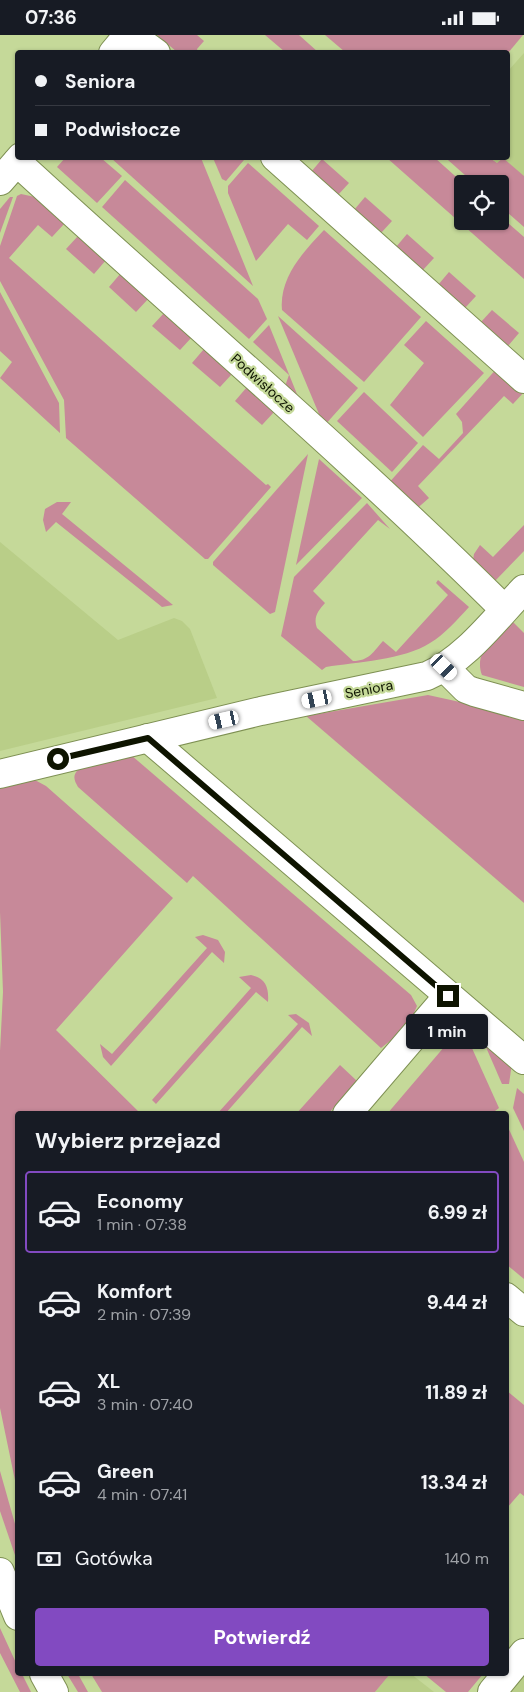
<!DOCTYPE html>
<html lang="pl">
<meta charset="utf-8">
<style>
:root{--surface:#171b24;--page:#20242c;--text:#f1f3f6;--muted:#9ea1a6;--line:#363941;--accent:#824ac1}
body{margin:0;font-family:"DM Sans",sans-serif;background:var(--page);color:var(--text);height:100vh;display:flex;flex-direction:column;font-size:19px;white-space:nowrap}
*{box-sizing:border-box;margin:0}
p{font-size:16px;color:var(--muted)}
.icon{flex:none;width:28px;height:28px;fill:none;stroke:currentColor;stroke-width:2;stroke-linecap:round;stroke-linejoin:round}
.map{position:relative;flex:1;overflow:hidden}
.panel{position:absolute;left:15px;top:1076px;width:494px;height:565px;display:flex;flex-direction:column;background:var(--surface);border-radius:5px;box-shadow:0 1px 4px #0004}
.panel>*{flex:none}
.banner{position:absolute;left:15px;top:15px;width:495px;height:110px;border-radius:5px;box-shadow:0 1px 4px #0004;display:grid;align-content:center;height:110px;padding:0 20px;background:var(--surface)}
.controls{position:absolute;left:454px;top:140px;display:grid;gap:10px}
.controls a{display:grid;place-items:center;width:55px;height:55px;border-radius:5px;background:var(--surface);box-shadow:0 1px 4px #0004;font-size:25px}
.end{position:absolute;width:22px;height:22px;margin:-11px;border:6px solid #0e1400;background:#fff;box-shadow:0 0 0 2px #fff}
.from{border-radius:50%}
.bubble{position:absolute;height:35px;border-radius:5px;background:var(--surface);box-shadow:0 1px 4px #0004;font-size:16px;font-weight:700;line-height:35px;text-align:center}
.car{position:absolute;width:15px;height:30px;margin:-15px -8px;border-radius:6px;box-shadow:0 0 4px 1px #0007;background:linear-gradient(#fff 24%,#345 0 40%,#fff 0 76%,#345 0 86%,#fff 0)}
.banner b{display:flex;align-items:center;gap:18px;height:48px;font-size:19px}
.banner b+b{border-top:1px solid var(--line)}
.banner i{width:12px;height:12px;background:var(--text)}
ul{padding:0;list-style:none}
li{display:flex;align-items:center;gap:15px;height:82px;margin:0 10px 8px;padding:0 10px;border:2px solid transparent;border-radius:5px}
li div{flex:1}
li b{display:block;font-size:19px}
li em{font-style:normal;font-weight:700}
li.selected{border-color:var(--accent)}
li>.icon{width:45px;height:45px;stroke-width:1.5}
h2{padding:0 20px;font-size:22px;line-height:60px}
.pay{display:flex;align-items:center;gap:12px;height:55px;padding:0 20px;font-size:19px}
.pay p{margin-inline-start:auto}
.primary-button{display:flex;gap:10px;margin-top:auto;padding:10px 20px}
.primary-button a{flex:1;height:58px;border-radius:5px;background:var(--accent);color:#fff;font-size:20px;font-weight:700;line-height:58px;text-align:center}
.status{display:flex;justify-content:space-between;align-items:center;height:35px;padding:0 25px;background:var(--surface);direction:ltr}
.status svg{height:14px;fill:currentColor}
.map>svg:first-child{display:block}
</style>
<div class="status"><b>07:36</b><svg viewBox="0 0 49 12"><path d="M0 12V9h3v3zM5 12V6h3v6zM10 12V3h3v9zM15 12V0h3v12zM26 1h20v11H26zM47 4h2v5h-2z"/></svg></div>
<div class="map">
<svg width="524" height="1657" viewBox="0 0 524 1657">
<rect width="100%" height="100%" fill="#c5d999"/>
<g fill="#b9ce88">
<path d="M524,18V151L491,123L508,122V36Z"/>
<path d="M0,507L118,605L174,583L182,586L190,594L217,663L0,716Z"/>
<path d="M524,1636V1657H507Z"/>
<path d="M390,1639H411L434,1657H375Z"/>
</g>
<g fill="#c78999">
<path d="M157,0H197L204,6L197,14L198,17H177Z"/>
<path d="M265,0H299L318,17H285Z"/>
<path d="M325,0H523L508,18L345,17Z"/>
<path d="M66,122L101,123L122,141L97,168L57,132Z"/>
<path d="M111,123H201L253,251Z"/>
<path d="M213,123H242L244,125L226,146L222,144Z"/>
<path d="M387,123H435L464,149L462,186H500V181L524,202V244Z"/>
<path d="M450,123H490L497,128L503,123L524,141V192L500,171V149H475L448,125Z"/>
<path d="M322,124L349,148L338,160L311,137Z"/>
<path d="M248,128L319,191L307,205L288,189L256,226L228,158V151Z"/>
<path d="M125,145L258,264L267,284L249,304L102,172Z"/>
<path d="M21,159L35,162L65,188L52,202L38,190L9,223L266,450L268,449L271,452L208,524H205L66,403L64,365L0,246V211L17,161Z"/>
<path d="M10,162H13L0,198V174Z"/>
<path d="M365,162L392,186L381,198L354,175Z"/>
<path d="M324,195L421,282L364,347L282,275C279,243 303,217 324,195Z"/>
<path d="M407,199L434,223L422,236L396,212Z"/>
<path d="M78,201L106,225L94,239L66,214Z"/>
<path d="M449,237L476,261L465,273L438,250Z"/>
<path d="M121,238L149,263L136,277L109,252Z"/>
<path d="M0,257L59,368L60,398L0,343L12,327L0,316Z"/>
<path d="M492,275L519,298L508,311L481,287Z"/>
<path d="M165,277L192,302L180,315L152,291Z"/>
<path d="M278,281L358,353L324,391Z"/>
<path d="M426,286L484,338L423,402L390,370L424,328L404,310Z"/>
<path d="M269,290L301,369L284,354L289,340L253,307Z"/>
<path d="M204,314L232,339L220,352L192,328Z"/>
<path d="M499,331L524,353V357L513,369L504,361L418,451L429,463L413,477L386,451L423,410L439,424L463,398L462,387L456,379Z"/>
<path d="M247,352L275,376L262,390L235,366Z"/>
<path d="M364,357L418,408L392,437L337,386Z"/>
<path d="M308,419L275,577L270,579L213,530V527Z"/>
<path d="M319,424L362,463L296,530Z"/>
<path d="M57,467H71L62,479L173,570L162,572L56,487L46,497L43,485L45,474Z"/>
<path d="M367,468L390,494L378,485L313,556L325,568C318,576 313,582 317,593L353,626C369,626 373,617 383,606L396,617L448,560L436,548L438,545L469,572C457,585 445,599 430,608C404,625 356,627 326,632L322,635L281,601L294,542Z"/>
<path d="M524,490V516L494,547L473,525L474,519L480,510L493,522Z"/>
<path d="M510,584L524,598V652L482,640C473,617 496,600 510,584Z"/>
<path d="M428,660L524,681V868L306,681Z"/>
<path d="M131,720L411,960L417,971C410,989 396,1002 381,1013L193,841L187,848L78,752C74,745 72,740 79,734Z"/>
<path d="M33,744L46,751L173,863L56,995L141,1079H18L17,1455L0,1373V1016L3,957L0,877V751Z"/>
<path d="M203,900L218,905L225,917L224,928L212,917L111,1031L103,1022L100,1009L112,1019L207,913L195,902Z"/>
<path d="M251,940C266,943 269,953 268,967L256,957L156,1069L152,1065L251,953L239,942Z"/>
<path d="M296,979L309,988L312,1001L302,992L225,1079H217L298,989L288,980Z"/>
<path d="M462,991L499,1073L491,1079H387Z"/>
<path d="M482,1003L512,1028L509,1049H502Z"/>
<path d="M340,1030L357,1046L328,1079H296Z"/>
<path d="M517,1053L524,1059V1096L513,1073Z"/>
<path d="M506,1088L524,1127V1244L506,1229Z"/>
<path d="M506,1355L524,1370V1461L520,1458L506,1474Z"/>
<path d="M0,1436L17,1496V1526L0,1476Z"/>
<path d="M0,1593L17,1630L18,1639H22L31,1657H20L0,1618Z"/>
<path d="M67,1639H78L88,1657H78Z"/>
<path d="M91,1639H390L375,1657H102Z"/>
<path d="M424,1639H483L468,1657H446Z"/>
</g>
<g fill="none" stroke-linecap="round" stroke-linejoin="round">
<g stroke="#7e9053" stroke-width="30">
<g id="minor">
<path d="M131,0L156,18"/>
<path d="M113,18L128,0"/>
<path d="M275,122L524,344"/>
<path d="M17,127C179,276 348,419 504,574"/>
<path d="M0,146L21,122"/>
<path d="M444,632L466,654L474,657L524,671"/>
<path d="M148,703L524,1025"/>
<path d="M0,739L261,676L427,641C466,624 495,584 524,554"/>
<path d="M347,1079L448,961"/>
<path d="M506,1262L524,1277"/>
<path d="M0,1537L18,1581"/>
<path d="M44,1639L54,1657"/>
<path d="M492,1657L524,1618"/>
</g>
</g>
<use href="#minor" stroke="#fff" stroke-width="28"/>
</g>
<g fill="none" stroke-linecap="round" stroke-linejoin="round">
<path stroke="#0e1400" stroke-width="6" d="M58,724L148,703L448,961"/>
</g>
<g text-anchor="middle" stroke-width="4.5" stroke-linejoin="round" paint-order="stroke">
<g font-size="14" fill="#0e1400" stroke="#c5d999">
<text transform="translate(263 348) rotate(42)" y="5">Podwisłocze</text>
<text transform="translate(369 654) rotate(-11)" y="5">Seniora</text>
</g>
</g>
</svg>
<div class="controls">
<a><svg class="icon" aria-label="locate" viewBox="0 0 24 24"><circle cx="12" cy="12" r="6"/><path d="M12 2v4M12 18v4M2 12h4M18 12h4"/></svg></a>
</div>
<i class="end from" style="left:58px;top:724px"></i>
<i class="end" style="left:448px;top:961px"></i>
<div class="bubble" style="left:406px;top:979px;width:82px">1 min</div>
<i class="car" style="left:444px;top:632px;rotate:134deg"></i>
<i class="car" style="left:317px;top:664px;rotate:258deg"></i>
<i class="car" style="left:224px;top:685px;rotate:257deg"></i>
<div class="banner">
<b><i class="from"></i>Seniora</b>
<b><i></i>Podwisłocze</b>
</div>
<section class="panel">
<h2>Wybierz przejazd</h2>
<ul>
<li class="selected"><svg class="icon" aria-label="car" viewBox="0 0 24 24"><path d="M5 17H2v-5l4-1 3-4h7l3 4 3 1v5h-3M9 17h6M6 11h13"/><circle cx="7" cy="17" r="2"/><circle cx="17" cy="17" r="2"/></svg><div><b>Economy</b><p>1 min · 07:38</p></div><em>6.99 zł</em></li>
<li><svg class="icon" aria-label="car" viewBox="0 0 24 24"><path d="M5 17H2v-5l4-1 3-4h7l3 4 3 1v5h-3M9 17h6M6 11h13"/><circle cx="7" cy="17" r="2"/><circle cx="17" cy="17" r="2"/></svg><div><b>Komfort</b><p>2 min · 07:39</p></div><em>9.44 zł</em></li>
<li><svg class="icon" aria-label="car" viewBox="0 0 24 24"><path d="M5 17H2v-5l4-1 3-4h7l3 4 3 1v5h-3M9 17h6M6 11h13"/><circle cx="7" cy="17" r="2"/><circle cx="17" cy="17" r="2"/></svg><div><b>XL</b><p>3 min · 07:40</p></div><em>11.89 zł</em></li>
<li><svg class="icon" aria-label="car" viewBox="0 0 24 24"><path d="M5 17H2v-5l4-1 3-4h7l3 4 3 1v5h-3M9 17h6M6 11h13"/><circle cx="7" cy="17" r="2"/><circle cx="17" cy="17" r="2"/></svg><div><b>Green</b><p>4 min · 07:41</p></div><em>13.34 zł</em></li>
</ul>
<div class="pay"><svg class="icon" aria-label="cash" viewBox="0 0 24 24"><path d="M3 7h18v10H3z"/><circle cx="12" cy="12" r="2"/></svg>Gotówka<p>140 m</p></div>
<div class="primary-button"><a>Potwierdź</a></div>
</section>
</div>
